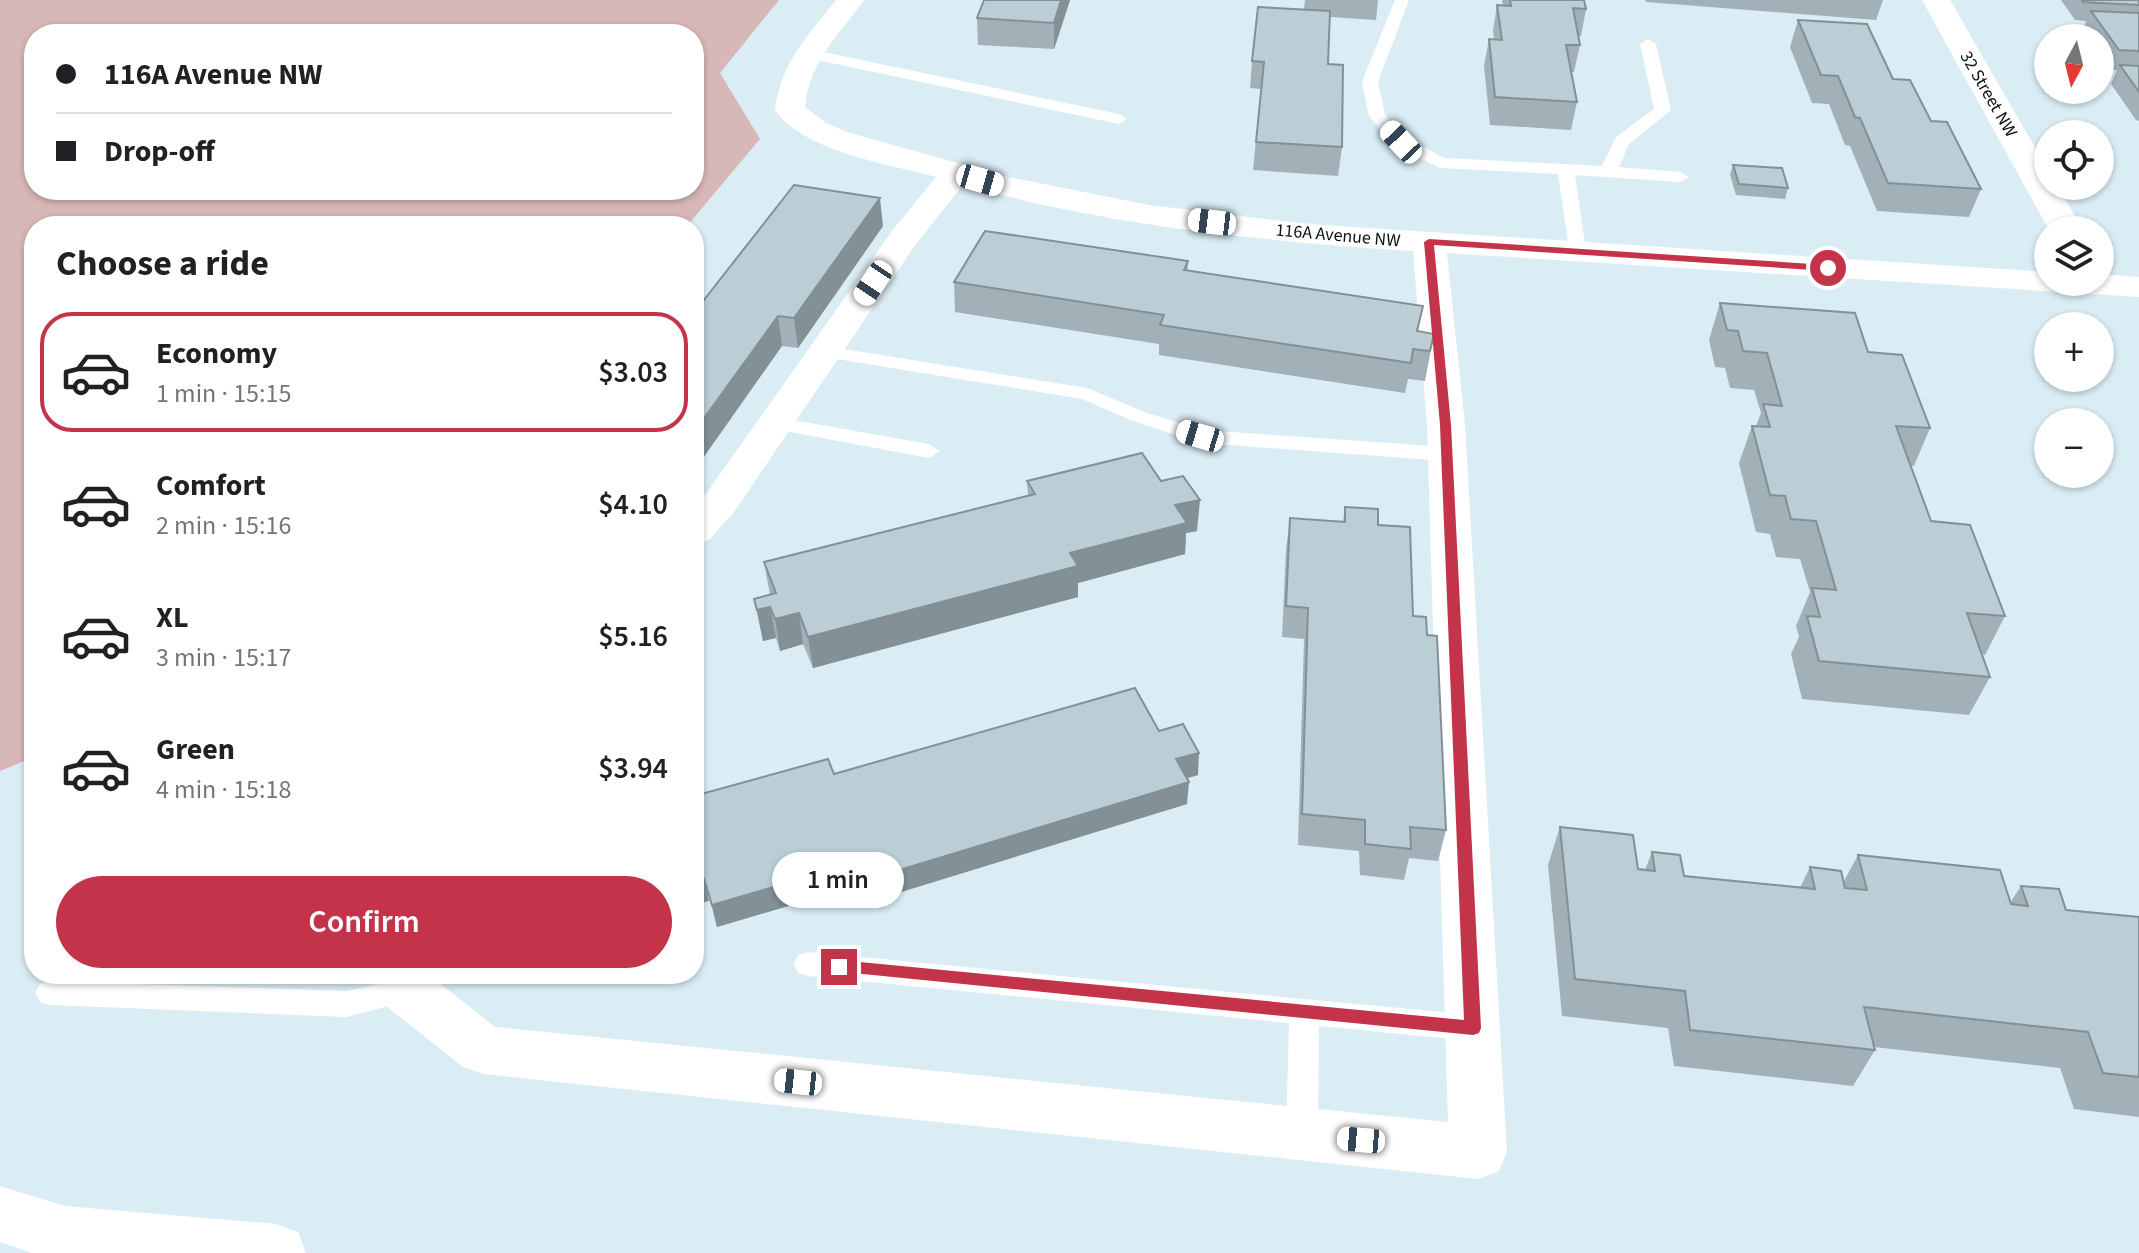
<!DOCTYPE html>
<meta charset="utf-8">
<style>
:root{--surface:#fff;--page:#f2f2f2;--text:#202124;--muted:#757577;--line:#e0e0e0;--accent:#c3334a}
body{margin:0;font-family:"Source Sans 3",sans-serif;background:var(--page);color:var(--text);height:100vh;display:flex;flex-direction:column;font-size:30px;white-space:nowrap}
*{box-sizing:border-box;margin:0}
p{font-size:26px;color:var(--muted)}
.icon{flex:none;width:44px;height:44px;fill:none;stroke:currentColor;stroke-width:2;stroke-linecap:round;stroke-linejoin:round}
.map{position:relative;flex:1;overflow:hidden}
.sheet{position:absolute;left:24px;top:216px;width:680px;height:768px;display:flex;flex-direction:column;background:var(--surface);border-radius:32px;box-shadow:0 2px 6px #0004}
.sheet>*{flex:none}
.top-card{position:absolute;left:24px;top:24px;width:680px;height:176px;border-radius:32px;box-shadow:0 2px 6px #0004;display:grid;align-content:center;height:176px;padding:0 32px;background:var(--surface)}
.needle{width:52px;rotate:187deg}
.tools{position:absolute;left:2034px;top:24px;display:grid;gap:16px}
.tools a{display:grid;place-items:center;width:80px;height:80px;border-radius:50%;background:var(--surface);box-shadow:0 2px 6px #0004;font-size:40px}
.end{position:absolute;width:36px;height:36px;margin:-18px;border:10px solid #c3334a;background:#fff;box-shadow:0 0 0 4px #fff}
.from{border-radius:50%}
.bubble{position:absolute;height:56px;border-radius:28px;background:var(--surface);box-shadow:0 2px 6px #0004;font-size:26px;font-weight:600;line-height:56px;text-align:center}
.car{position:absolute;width:24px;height:48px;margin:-24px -12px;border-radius:10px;box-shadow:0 0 6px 2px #0007;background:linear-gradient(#fff 24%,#345 0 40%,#fff 0 76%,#345 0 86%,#fff 0)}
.top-card b{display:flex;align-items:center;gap:28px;height:76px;font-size:30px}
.top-card b+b{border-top:2px solid var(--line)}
.top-card i{width:20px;height:20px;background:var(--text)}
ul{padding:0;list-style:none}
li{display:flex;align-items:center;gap:24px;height:120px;margin:0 16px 12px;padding:0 16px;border:4px solid transparent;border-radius:32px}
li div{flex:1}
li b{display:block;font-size:30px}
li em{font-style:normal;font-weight:600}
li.active{border-color:var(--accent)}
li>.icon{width:72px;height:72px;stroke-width:1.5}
h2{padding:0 32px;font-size:36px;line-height:96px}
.button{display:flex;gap:16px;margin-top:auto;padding:16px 32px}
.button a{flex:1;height:92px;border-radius:48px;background:var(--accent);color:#fff;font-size:32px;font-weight:600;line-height:92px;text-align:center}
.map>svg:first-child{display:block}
</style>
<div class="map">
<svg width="2139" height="1253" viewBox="0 0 2139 1253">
<rect width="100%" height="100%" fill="#daedf4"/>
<path fill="#d8b7b8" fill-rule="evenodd" d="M0,0H779L720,73L760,139L687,226H34V757L0,771ZM34,34H694V190H34Z"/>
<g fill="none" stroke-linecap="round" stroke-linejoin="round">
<g fill="#fff" fill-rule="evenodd">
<path d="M1395,0H1409L1378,82L1385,115L1407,138L1444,158L1602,166L1616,137L1654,109L1640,44L1648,39L1656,44L1671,110L1629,144L1619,167L1680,172L1689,177L1680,182L1575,175L1586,251L1584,255H1570L1558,174L1440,168L1395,146L1369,116L1362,82Z"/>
<path d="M809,49L1119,114L1127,119L1119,124L803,57L801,54Z"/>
<path d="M825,346L1087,388L1147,413L1202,430L1447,447L1458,454L1447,461L1200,443L1133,421L1082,399L818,356L815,352Z"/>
<path d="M776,417L929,444L940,451L929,458L769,428L765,423L769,418Z"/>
<path d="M808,952L1473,1015L1484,1019L1488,1028L1484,1037L1473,1041L1319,1026L1318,1135L1313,1145L1302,1149L1291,1145L1286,1135L1289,1023L808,976L798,973L794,964L798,955Z"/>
<path d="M405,978L415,981L420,990L415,999L347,1017L50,1005L40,1002L35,993L40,984L50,981L347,991Z"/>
</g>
<g fill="#fff" fill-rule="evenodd">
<path d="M836,0H864C839,35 809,62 805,107L826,123L850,133L1008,177L1149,205L1307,224L2048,272V282H2100V274L2139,277V297L1447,253L1465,425L1507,1152L1499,1171L1478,1179L483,1074L463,1067L386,1006L374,974H428L495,1027L1448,1122L1427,425L1413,251C1262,241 1110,226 963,185L916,244L734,512L709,540L694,544V506L706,494L892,231L936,177C889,164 804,152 775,110C780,64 809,34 836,0Z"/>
<path d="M1922,0H1950L2048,170V186H2057L2083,230H2049Z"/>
</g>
<path fill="#fff" fill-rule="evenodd" d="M0,1186L65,1206L276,1224L298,1232L306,1253H32L0,1242Z"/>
</g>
<g fill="#a1b1b7">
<path d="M1070,0L1054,49L978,45L977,18Z"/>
<path d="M1305,0H1378L1376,20L1330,17L1328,64L1342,147L1338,176L1253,170L1261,89L1250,88L1252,61L1304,9Z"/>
<path d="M1502,0H1584L1586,9L1581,36H1578L1580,45L1574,72H1571L1577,102L1571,130L1490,125L1484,66L1489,39H1494L1493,31L1497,5H1503Z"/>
<path d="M1645,0H1883L1876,20L1646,2Z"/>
<path d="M2061,0H2139V121L2136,120L2111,84L2117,70H2110L2100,55V38H2088L2083,30L2086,21L2075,20Z"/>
<path d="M1798,20L1893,79L1931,121L1981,189L1969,217L1877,211L1850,146L1845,145L1829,104L1812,103L1790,47Z"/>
<path d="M1733,165L1788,188L1785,199L1736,195L1730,175Z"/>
<path d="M883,226L798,348L782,346L700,305Z"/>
<path d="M1188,261V270L1418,331L1434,334L1425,381L1408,379L1405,393L1159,355V344L955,312L954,282Z"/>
<path d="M1720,303L1868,352L1930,428L1914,466H1910L1931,521L2005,616L1985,655L1982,654L1990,677L1969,715L1802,699L1791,654L1799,637L1796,626L1810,592L1800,559L1776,557L1770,534L1756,532L1739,463L1752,426H1756L1761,413L1754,390L1730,388L1725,368L1715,367L1709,340Z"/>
<path d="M1027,481H1161L1197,531L1186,533L1185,554L1078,583V597L813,668L803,644L780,651L776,638L763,641L754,599L770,595L764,562L1028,496Z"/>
<path d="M1345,507L1378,525L1413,616L1427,635L1446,830L1438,861L1409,858L1404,880L1360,875L1359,851L1298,845L1304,639L1282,637L1286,549L1290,518L1343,522Z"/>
<path d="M1159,731L1198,775L1187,778V804L875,900L869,882L717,927L694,840V796L834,774Z"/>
<path d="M1560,827L1638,869L1645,870L1652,852L1684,876L1800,888L1810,867L1843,883L1858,855L2010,903L2021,886L2066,910L2139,917V1117L2074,1109L2060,1068L1874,1047L1875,1050L1853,1086L1674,1066L1668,1028L1562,1016L1548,865Z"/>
</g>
<g fill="#839095">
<path d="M1061,0H1070L1054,49V23Z"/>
<path d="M880,198L883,226L798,348L794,318Z"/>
<path d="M778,316L782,346L694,471V432Z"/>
<path d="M1200,500L1197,531L1186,533L1185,554L1078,583V597L813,668L808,637L1070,553L1175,505Z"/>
<path d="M770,607L776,638L763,641L757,610Z"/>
<path d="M799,613L803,644L780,651L775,619Z"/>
<path d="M1199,753L1198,775L1174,782L1176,759Z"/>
<path d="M1189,782L1187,804L875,900L873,878Z"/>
<path d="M866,860L869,882L717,927L712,905Z"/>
<path d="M704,879L709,901L694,905V881Z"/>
</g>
<g fill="#bbced5" stroke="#839095" stroke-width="2">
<path d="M984,0H1061L1054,23L977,18Z"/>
<path d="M1510,0H1584L1586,9L1573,8L1580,45H1566L1577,102L1495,97L1489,39L1502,40L1497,5L1511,6Z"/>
<path d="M2082,0H2139V5L2083,2Z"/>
<path d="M1258,7L1330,11L1328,64L1343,65L1342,147L1256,142L1264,62L1252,61Z"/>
<path d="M2091,11L2139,13V51L2119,50Z"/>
<path d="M1798,20L1867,24L1893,79L1910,80L1931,121L1947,122L1981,189L1888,183L1860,118L1855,117L1838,76L1821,75Z"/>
<path d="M2120,65L2139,66V92Z"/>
<path d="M1733,165L1782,168L1788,188L1739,184Z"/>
<path d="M794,185L880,198L794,318L778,316L694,432V304L700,305Z"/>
<path d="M985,231L1188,261L1184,270L1423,306L1417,331L1434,334L1430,351L1413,349L1411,363L1160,325L1164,315L954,282Z"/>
<path d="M1720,303L1855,313L1868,352L1902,355L1930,428L1896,426L1931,521L1970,525L2005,616L1967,613L1990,677L1819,661L1807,616L1820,617L1812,588L1836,590L1816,521L1791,519L1785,496L1770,495L1752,426L1770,427L1763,404L1782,406L1767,353L1743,351L1738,331L1727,330Z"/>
<path d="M1142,453L1161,481L1183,476L1200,500L1175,505L1187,523L1070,553L1078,566L808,637L799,613L775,619L770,607L757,610L754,599L776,593L764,562L1035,494L1027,481Z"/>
<path d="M1345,507L1378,509V525L1410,527L1413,616L1426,617L1427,635L1437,636L1446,830L1410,827L1411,849L1365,844V820L1302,814L1308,608L1286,606L1290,518L1345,522Z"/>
<path d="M1135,688L1159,731L1183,724L1199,753L1176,759L1189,782L873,878L866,860L712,905L704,879L694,881V842H695L694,837V796L828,759L834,774Z"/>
<path d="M1560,827L1633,835L1638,869L1655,871L1652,852L1680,855L1684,876L1815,889L1810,867L1841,871L1845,888L1867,890L1858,855L2000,870L2011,904L2028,906L2021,886L2059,889L2066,910L2139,917V1077L2103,1073L2088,1032L1864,1007L1875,1050L1690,1030L1685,991L1575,979Z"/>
</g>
<path fill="#c3334a" d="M1429,239L1828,265L1833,268L1828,271L1434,245L1451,425L1481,1028L1479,1033L1473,1035L833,971L831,967L839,960L1464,1020L1440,425L1424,242Z"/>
<g text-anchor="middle" stroke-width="6" stroke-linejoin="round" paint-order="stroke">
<g font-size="18" fill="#0d1315" stroke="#fff">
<text transform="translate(1989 94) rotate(60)" y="6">32 Street NW</text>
<text transform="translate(1338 235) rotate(5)" y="6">116A Avenue NW</text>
</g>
</g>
</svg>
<div class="tools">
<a><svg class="needle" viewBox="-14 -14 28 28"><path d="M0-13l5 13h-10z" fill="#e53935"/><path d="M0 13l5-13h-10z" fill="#757577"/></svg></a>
<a><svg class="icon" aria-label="locate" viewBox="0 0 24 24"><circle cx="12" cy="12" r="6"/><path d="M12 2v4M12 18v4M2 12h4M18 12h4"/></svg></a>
<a><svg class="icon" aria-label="layers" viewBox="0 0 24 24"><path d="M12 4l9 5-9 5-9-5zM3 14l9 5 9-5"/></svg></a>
<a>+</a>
<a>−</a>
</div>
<i class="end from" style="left:1828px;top:268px"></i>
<i class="end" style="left:839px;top:967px"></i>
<div class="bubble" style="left:772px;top:852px;width:132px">1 min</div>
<i class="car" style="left:1401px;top:142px;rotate:317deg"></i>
<i class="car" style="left:980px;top:180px;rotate:106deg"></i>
<i class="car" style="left:1212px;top:222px;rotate:277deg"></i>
<i class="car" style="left:873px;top:283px;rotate:214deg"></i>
<i class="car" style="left:1200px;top:436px;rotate:287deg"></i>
<i class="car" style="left:798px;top:1082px;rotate:276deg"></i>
<i class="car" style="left:1361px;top:1140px;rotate:275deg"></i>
<div class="top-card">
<b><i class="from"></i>116A Avenue NW</b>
<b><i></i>Drop-off</b>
</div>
<section class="sheet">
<h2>Choose a ride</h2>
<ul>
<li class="active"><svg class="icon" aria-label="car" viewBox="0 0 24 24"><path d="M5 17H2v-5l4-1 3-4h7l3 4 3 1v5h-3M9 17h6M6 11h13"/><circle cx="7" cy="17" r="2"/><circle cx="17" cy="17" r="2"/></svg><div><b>Economy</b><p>1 min · 15:15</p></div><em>$3.03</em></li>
<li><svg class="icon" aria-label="car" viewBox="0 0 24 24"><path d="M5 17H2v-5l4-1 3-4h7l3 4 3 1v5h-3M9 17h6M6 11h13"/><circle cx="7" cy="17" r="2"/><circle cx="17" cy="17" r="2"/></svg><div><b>Comfort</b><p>2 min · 15:16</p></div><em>$4.10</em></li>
<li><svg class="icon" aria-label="car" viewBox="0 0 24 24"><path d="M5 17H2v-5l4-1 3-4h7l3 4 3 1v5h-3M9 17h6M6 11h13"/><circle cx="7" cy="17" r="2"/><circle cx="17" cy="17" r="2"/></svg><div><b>XL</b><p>3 min · 15:17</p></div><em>$5.16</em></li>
<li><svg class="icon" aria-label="car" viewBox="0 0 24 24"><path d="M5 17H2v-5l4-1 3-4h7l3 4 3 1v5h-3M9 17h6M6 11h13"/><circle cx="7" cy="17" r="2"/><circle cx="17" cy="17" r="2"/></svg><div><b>Green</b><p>4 min · 15:18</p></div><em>$3.94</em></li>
</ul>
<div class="button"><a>Confirm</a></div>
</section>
</div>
